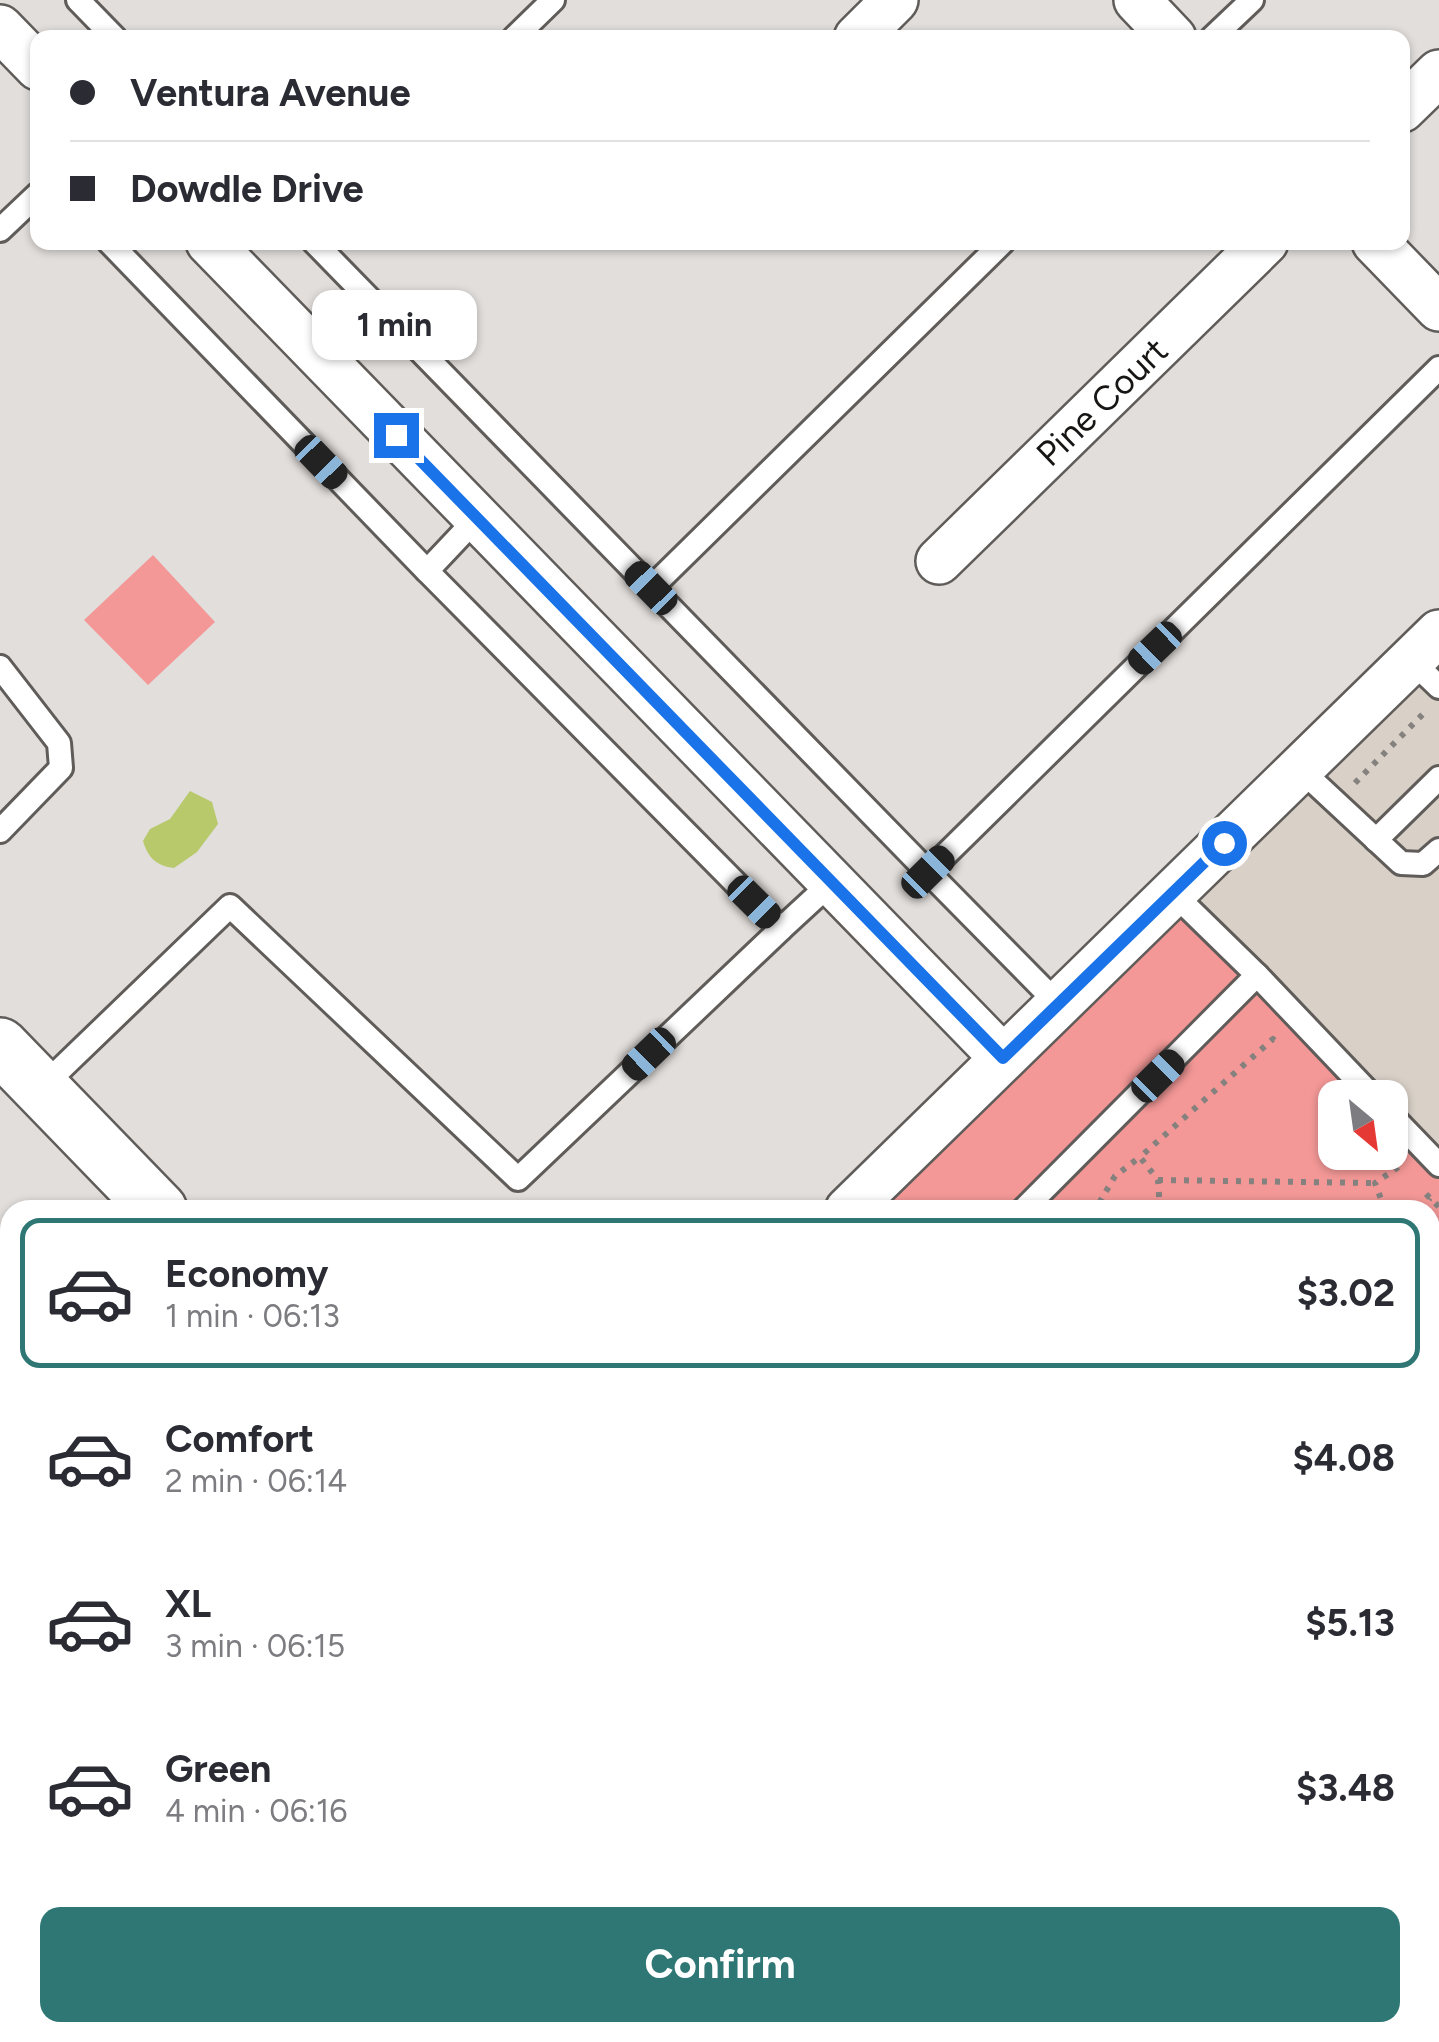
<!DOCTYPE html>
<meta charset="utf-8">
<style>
:root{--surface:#fff;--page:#f2f2f3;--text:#2b2b33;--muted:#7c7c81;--line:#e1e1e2;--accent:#2e7775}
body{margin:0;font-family:Figtree,sans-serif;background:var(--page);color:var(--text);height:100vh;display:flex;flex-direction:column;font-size:38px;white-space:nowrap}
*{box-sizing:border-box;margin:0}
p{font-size:32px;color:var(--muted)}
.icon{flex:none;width:55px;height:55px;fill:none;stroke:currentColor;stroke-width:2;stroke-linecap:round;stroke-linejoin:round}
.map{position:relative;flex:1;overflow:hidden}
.drawer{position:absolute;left:0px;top:1200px;width:1440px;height:842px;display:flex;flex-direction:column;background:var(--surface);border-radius:30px 30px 0 0;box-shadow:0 2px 8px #0004}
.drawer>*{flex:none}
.top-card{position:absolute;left:30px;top:30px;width:1380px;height:220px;border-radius:20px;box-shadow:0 2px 8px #0004;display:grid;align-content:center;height:220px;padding:0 40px;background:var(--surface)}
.needle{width:65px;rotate:151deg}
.tools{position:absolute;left:1318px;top:1080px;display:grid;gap:20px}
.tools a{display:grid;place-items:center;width:90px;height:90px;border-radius:20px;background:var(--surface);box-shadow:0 2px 8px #0004;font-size:50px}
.end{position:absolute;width:45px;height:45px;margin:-22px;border:12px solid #1a73e8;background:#fff;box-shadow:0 0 0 5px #fff}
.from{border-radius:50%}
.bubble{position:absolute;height:70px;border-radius:20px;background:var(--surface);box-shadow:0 2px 8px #0004;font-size:32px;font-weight:700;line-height:70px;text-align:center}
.car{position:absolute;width:30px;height:60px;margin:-30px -15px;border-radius:12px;box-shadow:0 0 8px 2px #0007;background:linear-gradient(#222 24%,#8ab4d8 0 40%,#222 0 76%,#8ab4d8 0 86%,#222 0)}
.top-card b{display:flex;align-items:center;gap:35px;height:95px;font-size:38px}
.top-card b+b{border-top:2px solid var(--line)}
.top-card i{width:25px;height:25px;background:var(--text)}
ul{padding:18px 0 0;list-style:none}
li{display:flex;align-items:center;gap:30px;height:150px;margin:0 20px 15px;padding:0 20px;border:5px solid transparent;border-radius:20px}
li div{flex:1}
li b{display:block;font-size:38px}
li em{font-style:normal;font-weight:700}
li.active{border-color:var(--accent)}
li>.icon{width:90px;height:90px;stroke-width:1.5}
.primary-button{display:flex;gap:20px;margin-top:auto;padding:20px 40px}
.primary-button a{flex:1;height:115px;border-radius:20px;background:var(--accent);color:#fff;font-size:40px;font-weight:700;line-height:115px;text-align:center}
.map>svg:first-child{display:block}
</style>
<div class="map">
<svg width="1439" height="2042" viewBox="0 0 1439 2042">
<rect width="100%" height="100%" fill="#e2dedb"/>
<g fill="#d9d1c8">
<path d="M1439,655V1161L1390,1110V1098L1378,1097L1187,901Z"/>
<path d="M564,2032H854L864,2042H554Z"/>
</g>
<g fill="#f39897">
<path d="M153,555L215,622L148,685L84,620Z"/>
<path d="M1187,901L1378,1097L1335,1098V1152H1390V1110L1439,1161V1791L1430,1800V1210H868Z"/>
<path d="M1002,2033H1181L1170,2042H1011Z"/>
</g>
<path fill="#b7c96b" d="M190,791L212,802L218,824L197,852L174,868C157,866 148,858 143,841L150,829L170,819Z"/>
<path fill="#3a3212" d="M1433,1952L1439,1958V2042H1338L1348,2032H1430Z"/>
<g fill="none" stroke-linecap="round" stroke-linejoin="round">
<g stroke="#5f5c59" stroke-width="28">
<g id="lane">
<path d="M78,0L115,38"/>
<path d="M514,38L553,0"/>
<path d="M1212,38L1252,0"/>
<path d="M0,230L38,194"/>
<path d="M109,242L427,571"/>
<path d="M314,242L928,872"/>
<path d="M477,518L427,571L781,929L832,882"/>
<path d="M651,588L1003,242"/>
<path d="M1411,660L1439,687"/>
<path d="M0,667L59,743L61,768L0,831"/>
<path d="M1300,769L1401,863L1423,864L1439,850"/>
<path d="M1376,840L1439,778"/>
<path d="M1257,975L1374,1098"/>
<path d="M1058,1004L928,872L1439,368"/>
<path d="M41,1088L230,906L518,1179L781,929"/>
<path d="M1390,1114L1439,1165"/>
<path d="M1023,1210L1257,975L1173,893"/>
<path d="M0,1332L10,1322"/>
<path d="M1430,1811L1439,1802"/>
<path d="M1430,1865L1439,1857"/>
<path d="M777,2032L786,2042"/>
<path d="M72,2042L81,2032"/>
<path d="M662,2042L672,2032"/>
<path d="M1110,2042L1120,2032"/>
<path d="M1194,2042L1203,2032"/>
<path d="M1245,2042L1255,2032"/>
</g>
</g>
<g stroke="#5f5c59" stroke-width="50">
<g id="street">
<path d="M1137,0L1173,38"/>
<path d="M0,28L38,67"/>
<path d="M857,38L895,0"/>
<path d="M1402,109L1439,73"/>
<path d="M209,242L1003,1058"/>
<path d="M1375,242L1439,308"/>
<path d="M939,561L1265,242"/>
<path d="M848,1210L1439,633"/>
<path d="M0,1662L10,1653"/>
</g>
</g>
<g stroke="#5f5c59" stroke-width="60">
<g id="secondary">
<path d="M0,1046L159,1210"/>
<path d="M955,2032L964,2042"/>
<path d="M492,2042L502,2032"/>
</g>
</g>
<g stroke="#84817f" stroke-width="6" stroke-dasharray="5 8" stroke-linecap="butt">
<path d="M1355,783L1427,710"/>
<path d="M1158,1180L1375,1183"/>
<path d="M1426,1194L1439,1207"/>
<path d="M1107,1210L1098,1205L1115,1176L1140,1157"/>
<path d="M1160,1210L1158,1180L1140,1157L1273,1039L1278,1044"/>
<path d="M1385,1210L1375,1183L1400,1166"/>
<path d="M1421,1210L1430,1198"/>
<path d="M1430,1447L1439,1460"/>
<path d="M1430,1478L1439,1469"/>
<path d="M1430,1524L1439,1523"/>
<path d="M1430,1540L1439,1532"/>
<path d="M1430,1733L1439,1728"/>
</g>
<use href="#lane" stroke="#fff" stroke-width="22"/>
<use href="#street" stroke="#fff" stroke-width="45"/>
<use href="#secondary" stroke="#fff" stroke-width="55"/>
</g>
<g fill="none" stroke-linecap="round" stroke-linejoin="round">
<path stroke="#1a73e8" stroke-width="12" d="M396,435L1003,1058L1224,843"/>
</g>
<g text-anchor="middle" stroke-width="10" stroke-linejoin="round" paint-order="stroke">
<g font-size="35" fill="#171615" stroke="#fff">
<text transform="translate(1102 402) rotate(-44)" y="12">Pine Court</text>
</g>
</g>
</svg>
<div class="tools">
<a><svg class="needle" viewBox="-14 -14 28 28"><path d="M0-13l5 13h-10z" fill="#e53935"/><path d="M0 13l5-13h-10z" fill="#7c7c81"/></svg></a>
</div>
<i class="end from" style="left:1224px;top:843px"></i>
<i class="end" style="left:396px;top:435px"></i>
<div class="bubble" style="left:312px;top:290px;width:165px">1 min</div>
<i class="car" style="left:321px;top:462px;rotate:136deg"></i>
<i class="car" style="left:651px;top:588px;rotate:316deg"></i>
<i class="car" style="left:1155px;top:648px;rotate:226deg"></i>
<i class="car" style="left:928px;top:872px;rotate:45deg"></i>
<i class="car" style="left:754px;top:902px;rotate:135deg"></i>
<i class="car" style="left:649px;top:1054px;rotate:226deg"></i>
<i class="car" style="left:1158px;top:1076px;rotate:45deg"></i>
<div class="top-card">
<b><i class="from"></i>Ventura Avenue</b>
<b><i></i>Dowdle Drive</b>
</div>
<section class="drawer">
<ul>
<li class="active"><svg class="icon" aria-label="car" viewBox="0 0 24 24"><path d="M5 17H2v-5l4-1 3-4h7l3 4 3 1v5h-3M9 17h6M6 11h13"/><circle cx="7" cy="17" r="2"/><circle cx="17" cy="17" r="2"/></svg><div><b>Economy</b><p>1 min · 06:13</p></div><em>$3.02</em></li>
<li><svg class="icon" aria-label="car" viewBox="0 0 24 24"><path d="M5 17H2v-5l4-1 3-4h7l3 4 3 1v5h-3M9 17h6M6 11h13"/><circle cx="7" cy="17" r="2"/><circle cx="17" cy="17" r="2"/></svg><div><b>Comfort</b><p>2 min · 06:14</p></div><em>$4.08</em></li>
<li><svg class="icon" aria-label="car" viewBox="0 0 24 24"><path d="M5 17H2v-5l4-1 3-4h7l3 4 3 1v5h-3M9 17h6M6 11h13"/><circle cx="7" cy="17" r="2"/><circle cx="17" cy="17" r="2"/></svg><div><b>XL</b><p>3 min · 06:15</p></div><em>$5.13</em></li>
<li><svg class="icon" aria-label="car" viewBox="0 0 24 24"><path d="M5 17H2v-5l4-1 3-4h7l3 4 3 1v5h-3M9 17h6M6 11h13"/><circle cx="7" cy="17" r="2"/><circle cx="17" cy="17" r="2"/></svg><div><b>Green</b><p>4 min · 06:16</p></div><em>$3.48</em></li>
</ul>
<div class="primary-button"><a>Confirm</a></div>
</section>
</div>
